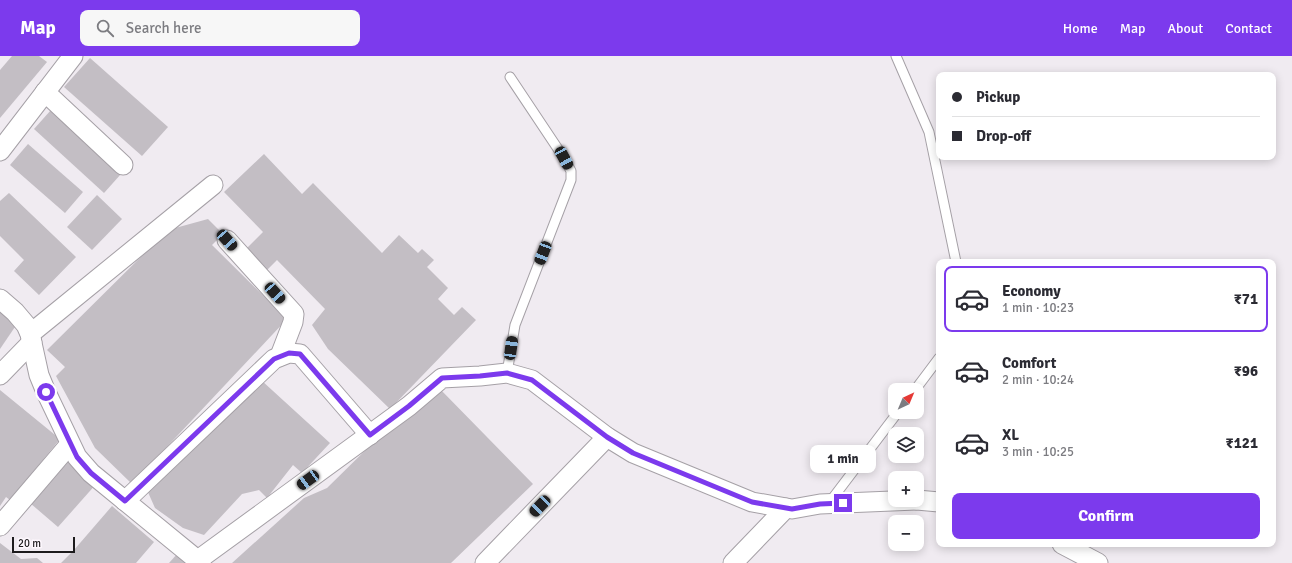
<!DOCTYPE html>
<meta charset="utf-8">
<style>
:root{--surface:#fff;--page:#f7f7f7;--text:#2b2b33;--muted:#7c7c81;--line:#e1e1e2;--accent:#7c3aed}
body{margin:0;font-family:Signika,sans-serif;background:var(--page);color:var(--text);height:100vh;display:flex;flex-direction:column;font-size:15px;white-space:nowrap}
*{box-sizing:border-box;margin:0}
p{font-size:13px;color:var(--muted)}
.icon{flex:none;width:22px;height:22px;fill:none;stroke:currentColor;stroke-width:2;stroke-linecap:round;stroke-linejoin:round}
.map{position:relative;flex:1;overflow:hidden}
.drawer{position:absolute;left:936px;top:203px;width:340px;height:288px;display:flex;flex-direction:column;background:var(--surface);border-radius:8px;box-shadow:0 2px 10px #0003}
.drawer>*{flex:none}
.guide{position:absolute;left:936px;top:16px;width:340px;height:88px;border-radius:8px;box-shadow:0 2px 10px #0003;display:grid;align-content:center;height:88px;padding:0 16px;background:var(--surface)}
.needle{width:26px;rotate:44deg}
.buttons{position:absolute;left:888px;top:327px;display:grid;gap:8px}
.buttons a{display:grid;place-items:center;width:36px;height:36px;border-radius:8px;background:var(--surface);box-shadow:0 2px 10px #0003;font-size:20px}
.scale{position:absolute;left:12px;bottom:10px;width:63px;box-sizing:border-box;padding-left:4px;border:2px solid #1d1b1d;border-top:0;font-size:11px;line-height:14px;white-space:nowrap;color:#1d1b1d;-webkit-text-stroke:3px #fef8fe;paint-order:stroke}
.end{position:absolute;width:18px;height:18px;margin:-9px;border:5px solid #7c3aed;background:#fff;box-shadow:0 0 0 2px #fff}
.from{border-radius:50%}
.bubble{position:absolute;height:28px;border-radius:8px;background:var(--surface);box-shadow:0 2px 10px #0003;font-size:13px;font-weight:700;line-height:28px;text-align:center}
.car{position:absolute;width:12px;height:24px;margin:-12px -6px;border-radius:5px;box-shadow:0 0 3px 1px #0007;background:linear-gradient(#222 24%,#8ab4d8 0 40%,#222 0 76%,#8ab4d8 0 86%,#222 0)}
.guide b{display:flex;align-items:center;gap:14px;height:38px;font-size:15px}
.guide b+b{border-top:1px solid var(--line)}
.guide i{width:10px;height:10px;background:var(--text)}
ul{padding:7px 0 0;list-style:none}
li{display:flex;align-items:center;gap:12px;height:66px;margin:0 8px 6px;padding:0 8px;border:2px solid transparent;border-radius:8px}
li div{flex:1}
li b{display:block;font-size:15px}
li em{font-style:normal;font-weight:700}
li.selected{border-color:var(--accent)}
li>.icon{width:36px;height:36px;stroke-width:1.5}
.button{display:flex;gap:8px;margin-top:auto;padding:8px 16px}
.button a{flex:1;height:46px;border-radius:8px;background:var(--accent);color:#fff;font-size:16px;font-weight:700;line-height:46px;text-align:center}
header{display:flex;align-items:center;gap:24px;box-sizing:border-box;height:56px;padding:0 20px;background:var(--accent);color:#fff}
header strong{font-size:19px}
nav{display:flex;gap:22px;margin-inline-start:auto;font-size:14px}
.search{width:280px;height:36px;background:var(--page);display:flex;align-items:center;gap:10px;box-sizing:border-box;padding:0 14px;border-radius:8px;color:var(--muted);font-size:15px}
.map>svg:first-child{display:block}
</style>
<header>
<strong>Map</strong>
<div class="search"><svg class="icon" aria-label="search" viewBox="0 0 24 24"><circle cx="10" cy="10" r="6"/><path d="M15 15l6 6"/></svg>Search here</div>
<nav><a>Home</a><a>Map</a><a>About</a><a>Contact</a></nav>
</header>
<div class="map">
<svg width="1292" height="507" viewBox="0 0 1292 507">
<rect width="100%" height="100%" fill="#f0ebf1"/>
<g fill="#c3bec4">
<path d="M12,0H39L47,6L0,62V14Z"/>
<path d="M90,2L168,71L142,100L64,31Z"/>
<path d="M51,54L121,118L104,137L34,73Z"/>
<path d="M28,88L83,136L65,157L10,109Z"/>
<path d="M264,98L302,138L313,127L382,197L399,179L418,197L422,193L434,204L427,211L448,232L438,243L454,259L462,251L476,264L390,353L328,293L312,269L325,253L277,204L266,215L245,194L263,176L224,136Z"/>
<path d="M9,137L76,201L39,239L14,215L24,204L0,180V145Z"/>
<path d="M97,139L122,163L92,194L67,171Z"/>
<path d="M208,163L223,178L212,189L287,263L132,428L95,392L56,320L65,311L47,294L168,174Z"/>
<path d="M0,251L19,265L0,293Z"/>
<path d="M261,324L330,387L302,417L293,409L267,442L259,434L242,438L204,479L183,472L155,452L147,434Z"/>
<path d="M439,332L533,428L451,507H232L304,442L327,432L386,374L409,362Z"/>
<path d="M0,334L60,383L10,444L6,441L0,450Z"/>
<path d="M69,402L97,427L58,471L30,447Z"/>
<path d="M112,450L154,486L136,507H61L74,494Z"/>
<path d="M0,487L21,503L37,502L43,507H0Z"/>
<path d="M178,497L190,507H169Z"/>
</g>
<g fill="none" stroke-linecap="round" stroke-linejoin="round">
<g stroke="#a5a0a6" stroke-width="11">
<g id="lane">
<path d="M896,0L929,76L956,206"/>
<path d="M507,317L515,269L571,124V115L564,102L510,21"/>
<path d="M915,334L939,302"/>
<path d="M829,447L898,356"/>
</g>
</g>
<g stroke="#a5a0a6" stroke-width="21">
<g id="street">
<path d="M45,36L123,109"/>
<path d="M0,95L73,0"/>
<path d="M227,184L294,258L293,266L280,300"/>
<path d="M0,243L15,256L26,269L30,278L39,319L46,336L77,401L91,417L201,507"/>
<path d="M30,278L213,129"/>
<path d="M0,319L32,286"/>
<path d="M917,444L939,446"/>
<path d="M125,445L274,303L289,297L300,298L370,379"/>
<path d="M0,470L70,388"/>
<path d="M1062,488L1098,507"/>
<path d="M198,504L409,350L442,322L480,320L507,317L532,324L607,381L633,397L752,446L792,453L820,448L916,444"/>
<path d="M485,507L607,381"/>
<path d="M733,507L786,452"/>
</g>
</g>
<use href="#lane" stroke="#fff" stroke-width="9"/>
<use href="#street" stroke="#fff" stroke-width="19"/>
</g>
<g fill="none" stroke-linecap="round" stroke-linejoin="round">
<path stroke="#7c3aed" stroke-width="5" d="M46,336L77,401L91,417L125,445L274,303L289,297L300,298L370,379L409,350L442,322L480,320L507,317L532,324L607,381L633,397L752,446L792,453L820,448L843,447"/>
</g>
</svg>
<div class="buttons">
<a><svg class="needle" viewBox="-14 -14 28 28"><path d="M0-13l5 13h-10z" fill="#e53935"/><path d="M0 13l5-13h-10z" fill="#7c7c81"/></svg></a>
<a><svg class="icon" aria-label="layers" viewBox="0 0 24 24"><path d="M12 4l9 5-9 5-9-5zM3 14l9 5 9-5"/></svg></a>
<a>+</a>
<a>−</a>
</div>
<div class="scale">20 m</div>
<i class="end from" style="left:46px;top:336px"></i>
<i class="end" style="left:843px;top:447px"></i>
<div class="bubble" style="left:810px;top:389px;width:66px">1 min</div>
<i class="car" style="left:564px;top:102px;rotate:152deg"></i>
<i class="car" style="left:227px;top:184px;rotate:138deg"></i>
<i class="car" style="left:543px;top:197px;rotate:201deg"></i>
<i class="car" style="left:275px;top:237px;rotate:138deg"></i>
<i class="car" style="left:511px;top:292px;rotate:8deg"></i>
<i class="car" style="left:308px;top:424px;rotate:234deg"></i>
<i class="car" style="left:540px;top:450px;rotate:224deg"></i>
<div class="guide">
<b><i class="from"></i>Pickup</b>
<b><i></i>Drop-off</b>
</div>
<section class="drawer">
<ul>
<li class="selected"><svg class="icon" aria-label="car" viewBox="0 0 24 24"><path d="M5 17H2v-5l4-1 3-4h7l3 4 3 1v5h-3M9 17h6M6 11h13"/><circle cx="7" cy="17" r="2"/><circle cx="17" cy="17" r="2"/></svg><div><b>Economy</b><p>1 min · 10:23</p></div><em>₹71</em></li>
<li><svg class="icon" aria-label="car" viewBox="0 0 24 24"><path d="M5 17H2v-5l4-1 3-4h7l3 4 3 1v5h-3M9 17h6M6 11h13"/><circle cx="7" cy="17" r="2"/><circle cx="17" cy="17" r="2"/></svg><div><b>Comfort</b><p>2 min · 10:24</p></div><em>₹96</em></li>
<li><svg class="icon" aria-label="car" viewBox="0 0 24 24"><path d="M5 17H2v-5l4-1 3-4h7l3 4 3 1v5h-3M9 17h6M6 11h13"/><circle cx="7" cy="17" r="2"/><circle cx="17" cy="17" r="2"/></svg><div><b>XL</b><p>3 min · 10:25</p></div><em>₹121</em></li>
</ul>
<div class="button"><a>Confirm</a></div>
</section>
</div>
